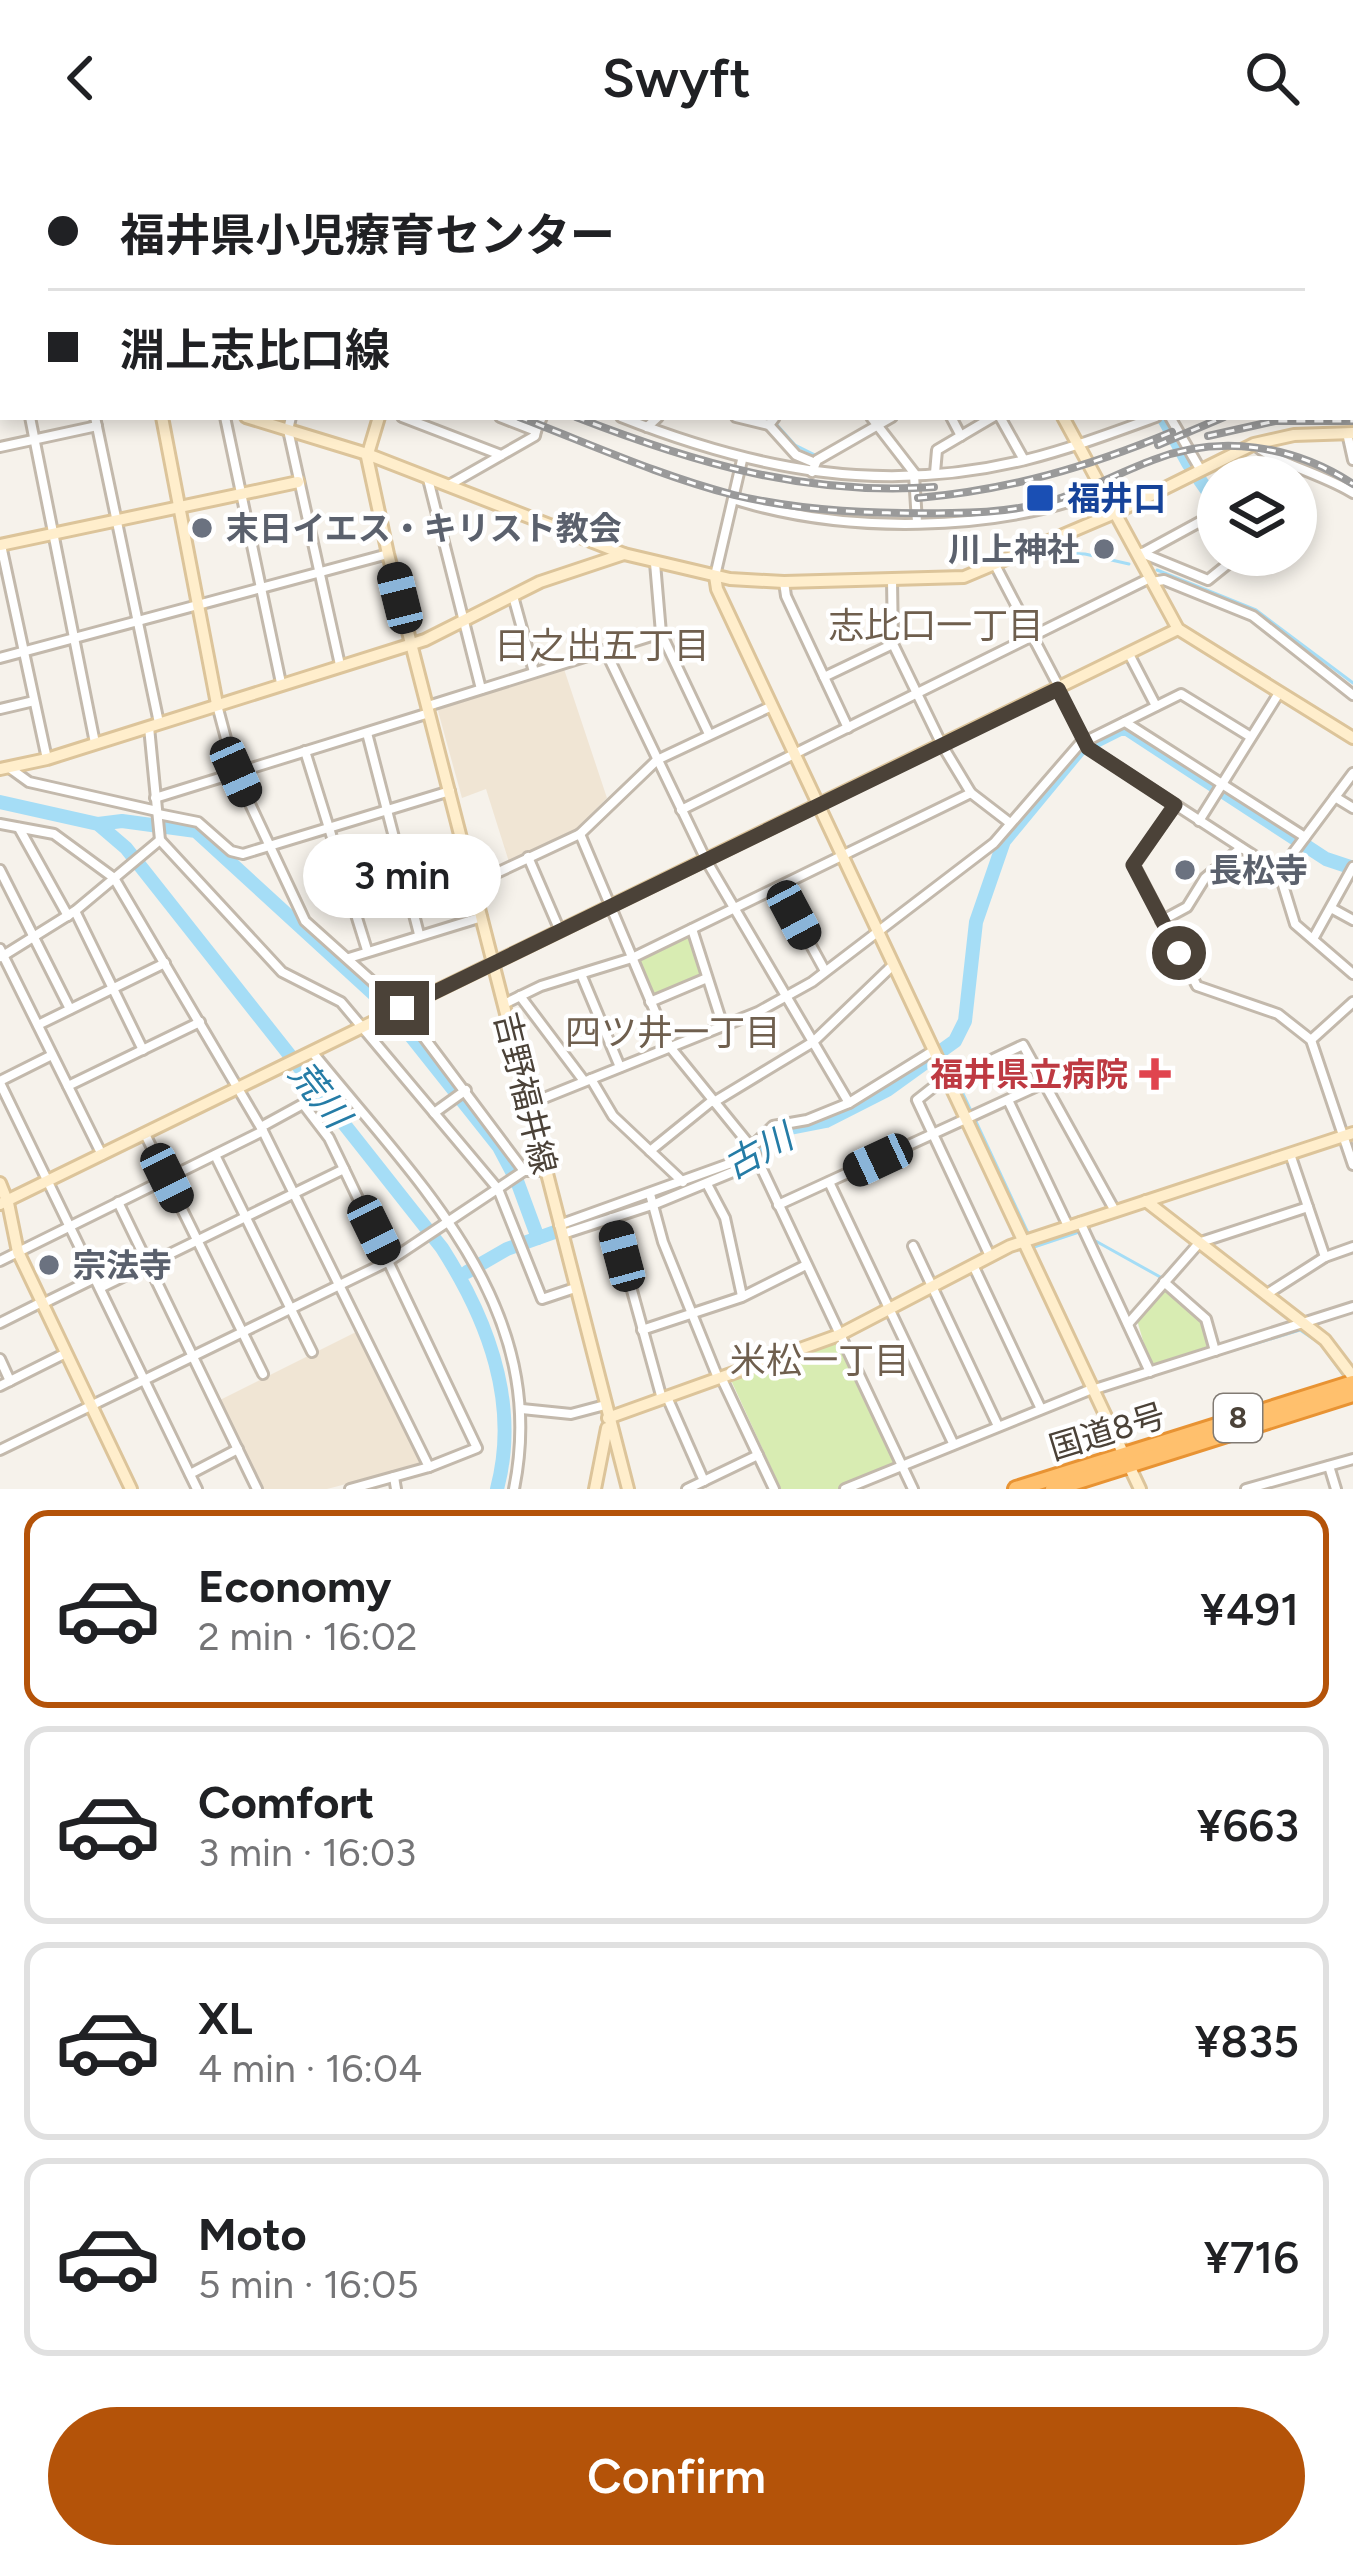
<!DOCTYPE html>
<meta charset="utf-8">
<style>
:root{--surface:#fff;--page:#f6f6f6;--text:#202124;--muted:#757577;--line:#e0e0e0;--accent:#b45309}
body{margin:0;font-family:Figtree,"Noto Sans JP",sans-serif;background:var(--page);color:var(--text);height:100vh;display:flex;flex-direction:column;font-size:45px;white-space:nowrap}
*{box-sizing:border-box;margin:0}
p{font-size:39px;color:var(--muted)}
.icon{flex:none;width:66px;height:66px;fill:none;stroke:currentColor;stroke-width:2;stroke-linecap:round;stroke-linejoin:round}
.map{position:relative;height:1333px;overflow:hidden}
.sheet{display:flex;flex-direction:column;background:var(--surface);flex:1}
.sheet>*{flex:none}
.top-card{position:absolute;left:0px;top:0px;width:1353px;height:264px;box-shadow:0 6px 18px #0003;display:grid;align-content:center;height:264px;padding:0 48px;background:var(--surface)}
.tools{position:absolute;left:1197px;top:300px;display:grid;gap:24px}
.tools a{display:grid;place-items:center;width:120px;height:120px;border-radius:50%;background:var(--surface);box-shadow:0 6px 18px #0003;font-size:60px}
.end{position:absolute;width:54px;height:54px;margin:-27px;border:15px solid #4b4238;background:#fff;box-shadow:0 0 0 6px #fff}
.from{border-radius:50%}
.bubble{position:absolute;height:84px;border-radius:42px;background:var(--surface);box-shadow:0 6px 18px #0003;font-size:39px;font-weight:600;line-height:84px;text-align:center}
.car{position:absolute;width:36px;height:72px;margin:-36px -18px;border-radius:15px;box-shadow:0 0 9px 3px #0007;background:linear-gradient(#222 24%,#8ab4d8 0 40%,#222 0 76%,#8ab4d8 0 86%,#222 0)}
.top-card b{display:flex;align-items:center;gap:42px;height:114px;font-size:45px}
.top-card b+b{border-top:3px solid var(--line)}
.top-card i{width:30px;height:30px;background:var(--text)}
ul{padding:21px 0 0;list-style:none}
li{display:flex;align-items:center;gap:36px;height:198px;margin:0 24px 18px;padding:0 24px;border:6px solid var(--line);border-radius:24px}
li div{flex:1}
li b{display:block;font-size:45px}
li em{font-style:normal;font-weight:600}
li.active{border-color:var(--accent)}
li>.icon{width:108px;height:108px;stroke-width:1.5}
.cta{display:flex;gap:24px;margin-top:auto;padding:24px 48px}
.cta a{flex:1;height:138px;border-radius:72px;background:var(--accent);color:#fff;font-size:48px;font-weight:600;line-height:138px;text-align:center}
header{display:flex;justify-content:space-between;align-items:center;height:156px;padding:0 48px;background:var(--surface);font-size:54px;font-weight:600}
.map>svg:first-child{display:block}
</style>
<header><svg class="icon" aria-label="back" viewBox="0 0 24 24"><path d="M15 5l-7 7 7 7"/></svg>Swyft<svg class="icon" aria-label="search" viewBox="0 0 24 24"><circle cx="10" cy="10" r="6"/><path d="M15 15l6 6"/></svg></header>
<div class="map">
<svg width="1353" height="1333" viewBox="0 0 1353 1333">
<rect width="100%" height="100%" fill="#f6f2eb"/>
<g fill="#f0e5d4">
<path d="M564,513L607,642L576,673L509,706L486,633L462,642L438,555L441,550Z"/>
<path d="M358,1175L422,1305L419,1309L327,1333H262L218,1245Z"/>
</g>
<g fill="#d8ecb2">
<path d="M692,773L707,822L650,846L632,802Z"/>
<path d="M1166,1130L1203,1164L1209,1190L1154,1208L1149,1205L1137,1164Z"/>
<path d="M836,1184L894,1307L839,1333H781L730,1222Z"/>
</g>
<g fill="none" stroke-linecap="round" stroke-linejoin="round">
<g stroke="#a5ddf6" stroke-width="3">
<path d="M404,0L405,3"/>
<path d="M763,261L768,263"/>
<path d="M777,269L795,289L815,299"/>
<path d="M1038,396L1085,398L1129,408"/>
<path d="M1157,414L1256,454L1353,527"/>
<path d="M943,895L1029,1079"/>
<path d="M1092,1083L1162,1122"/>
<path d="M1033,1088L1034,1091L1079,1076"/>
<path d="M1212,1170L1219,1189"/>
<path d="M1221,1198L1300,1174L1321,1188L1347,1224"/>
</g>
<g stroke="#a5ddf6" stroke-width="14">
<path d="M1163,261L1188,307L1218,350"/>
<path d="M0,646L98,668L126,692L442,1092C488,1164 520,1247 497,1333"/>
<path d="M98,668L122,665L196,675L387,850L499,991L517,1025L538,1082L742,1009L780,974L826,965L887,934L955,885L965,865L976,766L1004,685L1080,593L1124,571L1326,703L1353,712"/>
<path d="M467,1116L507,1093L538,1082"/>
</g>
<g stroke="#c3b9ac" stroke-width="14">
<g id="street">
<path d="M83,0L85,3"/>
<path d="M501,0L503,3"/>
<path d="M612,0L614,3"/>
<path d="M653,0L655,3"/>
<path d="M715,0L717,3"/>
<path d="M841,0L842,3"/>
<path d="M1203,0L1205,3"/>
<path d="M1273,0L1274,3"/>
<path d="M1322,0L1324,3"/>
<path d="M62,3L63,0"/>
<path d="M106,3L110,0"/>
<path d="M346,3L351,0"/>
<path d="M637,3L642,0"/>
<path d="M777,3L783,0"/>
<path d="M881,3L887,0"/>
<path d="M964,3L970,0"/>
<path d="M1057,3L1060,2"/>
<path d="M1068,3L1075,0"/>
<path d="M1141,3L1147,0"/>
<path d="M1245,3L1247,0"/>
<path d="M1311,3L1316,0"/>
<path d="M1350,50L1353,55"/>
<path d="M0,62L3,63"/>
<path d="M1350,119L1353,117"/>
<path d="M0,140H3"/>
<path d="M1350,180L1353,179"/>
<path d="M1350,255L1353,260"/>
<path d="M30,261L95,587"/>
<path d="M95,261L159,567"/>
<path d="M225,261L281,527"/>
<path d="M291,261L288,274L340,509"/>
<path d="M402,261L501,299"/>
<path d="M621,261C755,314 882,339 1025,304C1069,293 1112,277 1156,261"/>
<path d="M736,261L769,269"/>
<path d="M775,261L769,269L796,299L815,307"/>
<path d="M871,261L915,318"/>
<path d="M951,261L961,280"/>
<path d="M1000,261L1024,304"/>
<path d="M1170,261L1200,313"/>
<path d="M647,271L658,261"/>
<path d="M536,275L542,261"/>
<path d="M1347,277L1353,304"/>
<path d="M1254,288C1270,305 1326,319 1353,337"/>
<path d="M0,291L97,270"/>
<path d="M812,316L817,304L892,261"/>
<path d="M935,317L937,294L993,261"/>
<path d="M914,319L917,366"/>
<path d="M428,323L481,533"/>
<path d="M449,329L535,280L536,275L500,261"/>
<path d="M733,343C843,378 995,377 1103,334"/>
<path d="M1,389L47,603"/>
<path d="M1142,397L1208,424L1239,399"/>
<path d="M1139,399L1218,356"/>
<path d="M655,407L661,477L709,578"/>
<path d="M994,407L1059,531"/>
<path d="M715,420L742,304"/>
<path d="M892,424L893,488L942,589L971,637L1010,667"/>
<path d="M784,426L786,440L848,572"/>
<path d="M1152,426L1164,424L1253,460L1353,539"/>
<path d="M513,440L534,516"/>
<path d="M605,494L706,704L849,947"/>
<path d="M1129,498L1156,550"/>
<path d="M0,502L388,398"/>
<path d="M824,521L893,488"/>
<path d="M1058,533L1088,592L1279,716L1295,768L1353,818"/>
<path d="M217,549L235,616L305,765L402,852L524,1015"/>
<path d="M428,550L661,477"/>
<path d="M0,553L34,545"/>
<path d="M1125,566L1305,681"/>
<path d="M149,571L160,684L282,816L341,846L498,1033L542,1143L575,1132"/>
<path d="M367,577L419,778"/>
<path d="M1084,586L1181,538L1251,581"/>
<path d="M305,595L367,794"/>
<path d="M11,613L29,626L157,655"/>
<path d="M1335,641L1353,652"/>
<path d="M155,642L429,557"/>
<path d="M1175,649L1134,709L1197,830L1278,858L1311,884L1353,1009"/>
<path d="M681,654L1150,422"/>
<path d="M158,658L198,666L231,695L243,698L450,635"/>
<path d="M1199,665L1279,537"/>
<path d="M0,668L54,678L114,722L263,975L429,1311"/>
<path d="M19,672L68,760"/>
<path d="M580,678L670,891L752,992L913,1333"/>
<path d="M528,701L560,775"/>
<path d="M0,714L70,853"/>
<path d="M1279,716L1353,617"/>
<path d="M473,728L580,678L657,604L772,550"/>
<path d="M779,731L825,815"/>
<path d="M1331,752L1353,764"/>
<path d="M75,755L143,894"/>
<path d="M1161,765L1187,751L1205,722L1241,692"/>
<path d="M692,773L723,870"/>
<path d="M1313,783L1353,711"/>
<path d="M0,793L102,999"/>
<path d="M1,801L75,755L160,684"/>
<path d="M349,802L482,761"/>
<path d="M581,818L620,911"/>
<path d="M520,840L584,925"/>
<path d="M650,846L707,822"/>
<path d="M504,848L541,830L632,802L971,637"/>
<path d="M38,869L165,807"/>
<path d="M1311,884L1353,846"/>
<path d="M313,897C418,1027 551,1150 514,1333"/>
<path d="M945,918L974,912L1023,889L1115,1055"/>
<path d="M945,922L917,944L990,1100"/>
<path d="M591,923L613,960L683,1026"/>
<path d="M0,925L52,899"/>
<path d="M0,927L197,1333"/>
<path d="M68,930L200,866"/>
<path d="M1008,944L1068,1070"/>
<path d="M714,946L813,886L893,809"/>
<path d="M529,948L758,856L812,826L994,687L1083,584"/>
<path d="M434,957L466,934"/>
<path d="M261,971L303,948L329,982L344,1013"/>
<path d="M145,978L263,1218"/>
<path d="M650,995L713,944"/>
<path d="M1290,998L1325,1101"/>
<path d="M215,999L312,1196"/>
<path d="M829,1026L953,1287"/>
<path d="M707,1028L725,1062L742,1140"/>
<path d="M650,1038L663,1086L718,1222"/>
<path d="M118,1046L257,1333"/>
<path d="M778,1049L1044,927"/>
<path d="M612,1062L662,1243"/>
<path d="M1080,1066L1150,1216"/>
<path d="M559,1069L737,1005L773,970L807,964L849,947L933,895"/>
<path d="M563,1078L655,1048L757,1006"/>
<path d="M1201,1086L1308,1051"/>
<path d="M913,1090L998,1270"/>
<path d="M0,1105L263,975"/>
<path d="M973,1109L1041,1253"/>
<path d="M1164,1126L1206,1163L1215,1195"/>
<path d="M100,1132L344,1013L477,1292L429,1311L350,1333"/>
<path d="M1267,1138L1325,1101L1353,1091"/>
<path d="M42,1148L95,1122"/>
<path d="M0,1167L42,1146"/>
<path d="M1128,1168L1200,1086"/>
<path d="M642,1174L742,1141L806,1109"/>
<path d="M0,1203L10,1225"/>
<path d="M721,1221L774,1333"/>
<path d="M0,1230L66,1197"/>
<path d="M1092,1234L1353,1151"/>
<path d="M667,1241L704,1325"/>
<path d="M522,1253L571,1258L605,1249"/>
<path d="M0,1294L389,1105L524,1015H546"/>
<path d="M1329,1310L1336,1333"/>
<path d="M190,1318L238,1293"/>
<path d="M394,1321L396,1333"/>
<path d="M687,1333L758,1299"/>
<path d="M845,1333L1092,1233"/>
<path d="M1246,1333L1353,1303"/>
</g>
</g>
<g stroke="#dcc49a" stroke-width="16">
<g id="secondary">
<path d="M49,0L54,3"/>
<path d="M386,0L387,3"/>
<path d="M923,0L924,3"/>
<path d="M207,3L213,0"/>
<path d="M1350,43L1353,41"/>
<path d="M0,197L3,198"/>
<path d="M162,261L217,548"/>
<path d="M246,261L367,298L624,398L730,423L784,426L964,421L1115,357L1254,288L1294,279L1353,277"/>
<path d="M379,261L367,301L388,398L628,1333"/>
<path d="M1063,261L1178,473L1353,582"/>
<path d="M0,389L298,326"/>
<path d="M715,420L717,433L1140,1333"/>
<path d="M0,613L47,603L425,484L540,426L624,398"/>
<path d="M0,1027L8,1047L18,1096L131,1333"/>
<path d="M1146,1045L1325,1184L1353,1221"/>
<path d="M0,1048L1178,473"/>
<path d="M608,1262L839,1179L1010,1090L1353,977"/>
<path d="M595,1333L607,1272"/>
</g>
</g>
<g stroke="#e89333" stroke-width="20">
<g id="highway">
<path d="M1016,1333L1353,1227"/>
<path d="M1053,1333L1353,1238"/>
</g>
</g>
<use href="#street" stroke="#fff" stroke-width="8"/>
<use href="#secondary" stroke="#fec" stroke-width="10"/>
<use href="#highway" stroke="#ffc06d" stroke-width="14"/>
<g stroke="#9a9a9a" stroke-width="8">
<g id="rail">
<path d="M0,8L3,9"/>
<path d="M0,38H3"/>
<path d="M1350,188L1353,187"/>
<path d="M1350,210L1353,209"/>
<path d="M519,261C590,288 660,320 734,339C805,356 879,358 952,357C984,357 1019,354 1051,345C1086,335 1118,317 1153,304C1220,278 1293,289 1353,328"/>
<path d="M576,261C694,307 806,340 934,331"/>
<path d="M1208,280L1275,265H1353"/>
<path d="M1158,289L1224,261"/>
<path d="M918,342C1009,334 1088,311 1172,276"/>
</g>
</g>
<use href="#rail" stroke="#fff" stroke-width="3" stroke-dasharray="9" stroke-linecap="butt"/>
</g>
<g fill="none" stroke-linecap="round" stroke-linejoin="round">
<path stroke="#4b4238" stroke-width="15" d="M402,852L1058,533L1088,592L1175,649L1133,709L1179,797"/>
</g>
<rect fill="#1a4fb4" stroke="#fff" stroke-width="4.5" x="1025" y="327" width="30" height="30" rx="6"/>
<g fill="#6b7280" stroke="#fff" stroke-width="4.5">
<circle cx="202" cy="372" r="12"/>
<circle cx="1104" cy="393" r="12"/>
<circle cx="1185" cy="714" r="12"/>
<circle cx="49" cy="1109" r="12"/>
</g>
<path fill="#e0444e" stroke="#fff" stroke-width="4.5" d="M1149 900h12v12h12v12h-12v12h-12v-12h-12v-12h12z"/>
<g text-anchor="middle" stroke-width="9" stroke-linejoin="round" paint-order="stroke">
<rect fill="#fff" stroke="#817b74" stroke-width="3" x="1214" y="1238" width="48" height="48" rx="9"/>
<g font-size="30" font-weight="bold" fill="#4b4238">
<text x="1238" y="1272">8</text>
</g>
<g font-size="33" font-weight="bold" fill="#164399" stroke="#fff" text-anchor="start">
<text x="1067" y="354">福井口</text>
</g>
<g font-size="33" font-weight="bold" fill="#5b616d" stroke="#fff" text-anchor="start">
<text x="226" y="384">末日イエス・キリスト教会</text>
<text x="1080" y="405" text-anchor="end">川上神社</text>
<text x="1209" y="726">長松寺</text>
<text x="73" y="1121">宗法寺</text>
</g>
<g font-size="33" font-weight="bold" fill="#be3a42" stroke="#fff" text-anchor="end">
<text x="1128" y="930">福井県立病院</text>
</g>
<g font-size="33" fill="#4b4238" stroke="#fff">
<text transform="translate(526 937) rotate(76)" y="12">吉野福井線</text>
<text transform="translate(1107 1275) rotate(-17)" y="12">国道8号</text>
</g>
<g font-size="36" fill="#6f5f4e" stroke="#fff">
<text x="936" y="482">志比口一丁目</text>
<text x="602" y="502">日之出五丁目</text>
<text x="673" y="889">四ツ井一丁目</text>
<text x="820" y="1217">米松一丁目</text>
</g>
<g font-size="36" font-style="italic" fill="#257ca6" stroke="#fff">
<text transform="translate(320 938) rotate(52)" y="13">荒川</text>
<text transform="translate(758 995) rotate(-29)" y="13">古川</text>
</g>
</g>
</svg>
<div class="tools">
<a><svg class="icon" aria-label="layers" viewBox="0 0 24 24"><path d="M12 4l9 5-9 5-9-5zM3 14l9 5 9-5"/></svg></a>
</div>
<i class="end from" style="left:1179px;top:797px"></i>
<i class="end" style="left:402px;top:852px"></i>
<div class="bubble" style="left:303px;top:678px;width:198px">3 min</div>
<i class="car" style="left:400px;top:442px;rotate:346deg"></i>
<i class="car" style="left:236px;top:616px;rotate:156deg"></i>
<i class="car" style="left:794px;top:759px;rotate:152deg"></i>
<i class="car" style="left:878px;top:1004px;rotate:245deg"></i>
<i class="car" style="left:167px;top:1022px;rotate:154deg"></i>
<i class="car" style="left:374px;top:1074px;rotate:154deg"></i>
<i class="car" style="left:622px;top:1100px;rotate:345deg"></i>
<div class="top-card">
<b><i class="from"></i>福井県小児療育センター</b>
<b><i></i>淵上志比口線</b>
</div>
</div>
<section class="sheet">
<ul>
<li class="active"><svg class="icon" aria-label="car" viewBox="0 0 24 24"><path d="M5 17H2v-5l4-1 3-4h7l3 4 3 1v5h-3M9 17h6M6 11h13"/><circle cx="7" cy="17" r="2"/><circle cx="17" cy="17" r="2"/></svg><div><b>Economy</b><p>2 min · 16:02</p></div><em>¥491</em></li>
<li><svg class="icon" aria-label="car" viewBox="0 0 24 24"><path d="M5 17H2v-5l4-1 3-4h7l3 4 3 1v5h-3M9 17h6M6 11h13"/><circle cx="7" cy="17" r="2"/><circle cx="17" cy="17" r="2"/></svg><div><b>Comfort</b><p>3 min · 16:03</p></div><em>¥663</em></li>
<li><svg class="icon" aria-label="car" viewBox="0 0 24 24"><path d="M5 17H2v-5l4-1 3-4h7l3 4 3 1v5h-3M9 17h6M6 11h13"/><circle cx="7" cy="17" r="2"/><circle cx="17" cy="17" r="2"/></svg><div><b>XL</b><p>4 min · 16:04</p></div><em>¥835</em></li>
<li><svg class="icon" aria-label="car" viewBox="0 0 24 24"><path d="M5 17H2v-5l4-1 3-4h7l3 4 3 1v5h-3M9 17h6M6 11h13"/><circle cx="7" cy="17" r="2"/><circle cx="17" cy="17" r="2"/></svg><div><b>Moto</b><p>5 min · 16:05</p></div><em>¥716</em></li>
</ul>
<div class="cta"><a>Confirm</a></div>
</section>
